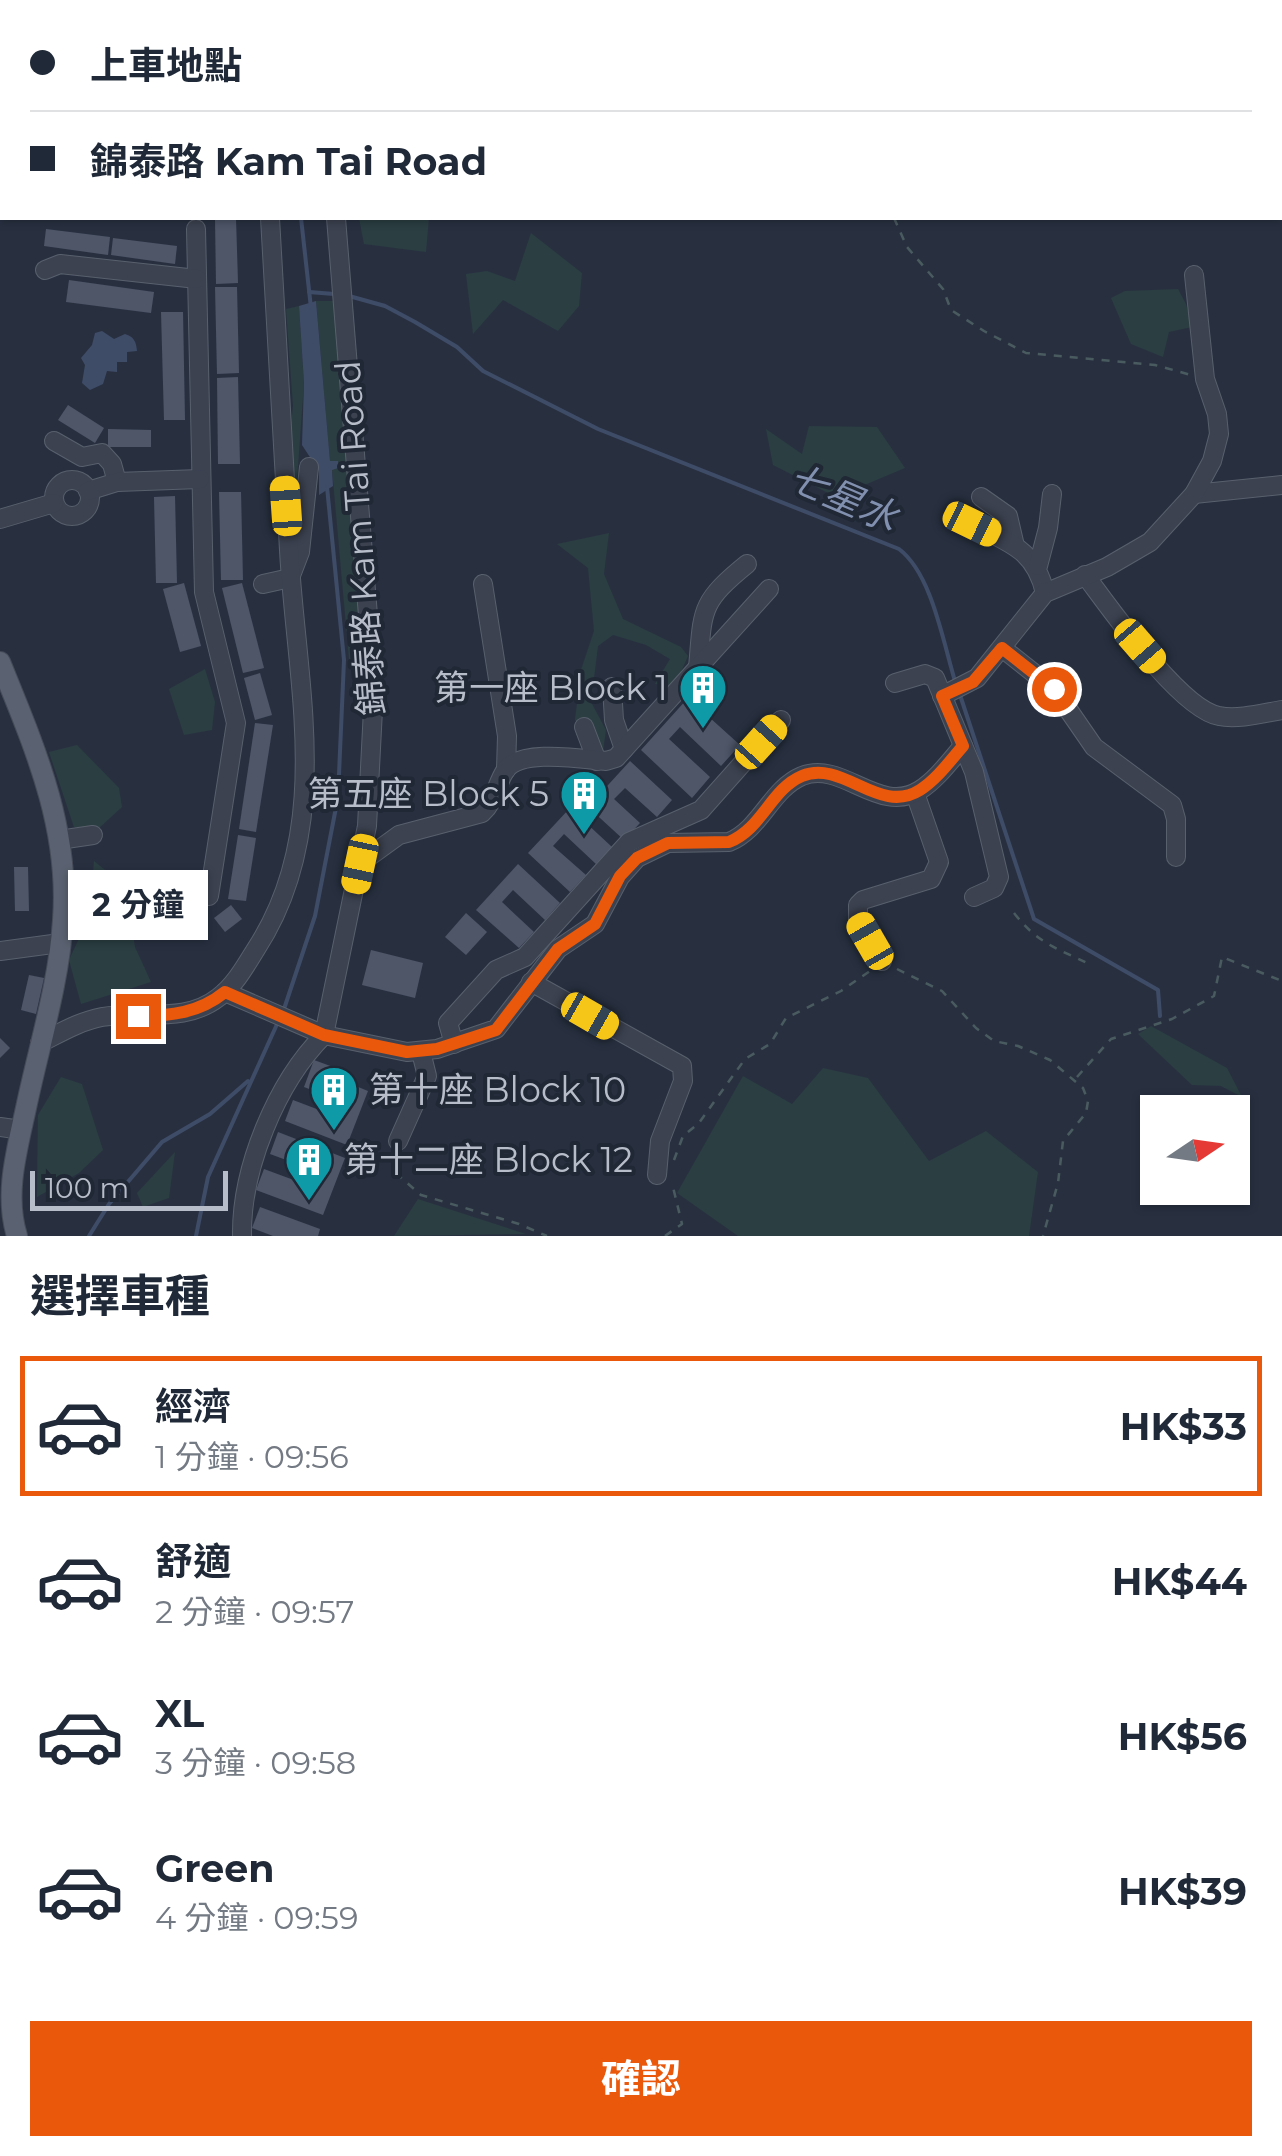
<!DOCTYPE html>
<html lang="zh-TW">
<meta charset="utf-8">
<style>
:root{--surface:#fff;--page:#f2f2f3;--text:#1f2937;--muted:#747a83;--line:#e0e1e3;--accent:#ea580c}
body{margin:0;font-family:Montserrat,"Noto Sans TC",sans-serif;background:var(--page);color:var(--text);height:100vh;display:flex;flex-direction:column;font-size:38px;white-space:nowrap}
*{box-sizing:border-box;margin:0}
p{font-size:32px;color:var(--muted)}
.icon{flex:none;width:55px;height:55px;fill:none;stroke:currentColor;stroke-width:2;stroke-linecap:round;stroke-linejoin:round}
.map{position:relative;height:1236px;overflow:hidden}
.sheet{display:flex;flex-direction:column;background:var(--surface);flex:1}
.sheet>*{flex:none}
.hud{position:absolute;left:0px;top:0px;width:1282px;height:220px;box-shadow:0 2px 8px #0004;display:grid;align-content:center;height:220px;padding:0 30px;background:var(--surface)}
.needle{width:65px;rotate:77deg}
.fabs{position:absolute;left:1140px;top:1095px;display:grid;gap:20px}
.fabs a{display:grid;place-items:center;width:110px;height:110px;border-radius:0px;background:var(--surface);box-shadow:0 2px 8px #0004;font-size:50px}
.scale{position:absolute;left:30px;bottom:25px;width:198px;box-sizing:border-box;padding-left:10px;border:5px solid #b8bdca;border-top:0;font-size:28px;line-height:35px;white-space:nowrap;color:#b8bdca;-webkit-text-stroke:8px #202735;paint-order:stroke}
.end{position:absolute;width:45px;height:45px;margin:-22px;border:12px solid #ea580c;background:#fff;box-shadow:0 0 0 5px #fff}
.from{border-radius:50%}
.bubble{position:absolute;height:70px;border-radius:0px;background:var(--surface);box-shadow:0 2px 8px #0004;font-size:32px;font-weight:700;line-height:70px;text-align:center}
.car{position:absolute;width:30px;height:60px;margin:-30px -15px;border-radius:12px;box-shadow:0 0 8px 2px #0007;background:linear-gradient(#f5c518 24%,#345 0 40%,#f5c518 0 76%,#345 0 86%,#f5c518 0)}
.hud b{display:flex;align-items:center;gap:35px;height:95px;font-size:38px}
.hud b+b{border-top:2px solid var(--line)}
.hud i{width:25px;height:25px;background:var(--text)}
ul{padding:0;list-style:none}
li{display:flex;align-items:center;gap:30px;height:140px;margin:0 20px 15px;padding:0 10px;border:5px solid transparent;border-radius:0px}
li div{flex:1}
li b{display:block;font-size:38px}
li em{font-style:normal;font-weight:700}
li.current{border-color:var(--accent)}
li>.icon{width:90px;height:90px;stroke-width:1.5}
h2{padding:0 30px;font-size:45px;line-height:120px}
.action{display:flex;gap:20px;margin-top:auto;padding:20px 30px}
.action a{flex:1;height:115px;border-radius:0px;background:var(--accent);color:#fff;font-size:40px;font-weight:700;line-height:115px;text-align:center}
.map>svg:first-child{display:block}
</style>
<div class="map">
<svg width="1282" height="1236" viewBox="0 0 1282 1236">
<rect width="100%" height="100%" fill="#283040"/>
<g fill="#2b3e42">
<path d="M359,218H429L426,252L364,244Z"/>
<path d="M531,233L582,273L579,306L558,331L503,300L473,334L466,274L487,271L515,281Z"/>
<path d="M1178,289L1186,304L1192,327L1169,332L1163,357L1131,344L1111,298L1125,291Z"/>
<path d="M316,301H334L363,662L349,659L332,469L337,461L330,462Z"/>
<path d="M299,306L304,383L294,522L288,451L293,406L286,309Z"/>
<path d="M809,426L877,427L905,468L836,497L773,465L766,429L802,454Z"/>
<path d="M609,533L604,574L623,619L681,647L688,656L675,686L655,684L670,659L646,645L613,635L598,646L591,702L606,730L603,752L575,720L581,670L594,631L588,568L557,544Z"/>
<path d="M205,669L215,702L212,730L184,735L169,689Z"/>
<path d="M77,745L119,788L122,807L98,829L74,827L49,752Z"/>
<path d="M94,861L126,887L135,947L151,982L81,1004L69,960L89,917Z"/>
<path d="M1151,1026L1227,1068L1242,1097L1221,1086L1192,1085L1138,1034Z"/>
<path d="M823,1068L868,1078L929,1161L986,1131L1038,1172L1029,1236H738L677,1193L743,1076L792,1104Z"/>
<path d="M61,1077L82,1084L103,1150L79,1173L37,1197L38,1115Z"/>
<path d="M175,1152L169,1198L143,1207L137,1193Z"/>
<path d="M418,1199L526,1234L394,1236Z"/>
</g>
<g fill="#3f4c68">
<path d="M316,301L330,461H338V468L332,470L333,486L319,495V471L302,445L304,383L299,306Z"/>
<path d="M102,331L114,339L125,334C134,337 136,341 137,351L127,352V362H117V372L107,371L103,384L90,390L82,383L85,365L81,358L92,345L95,333Z"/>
</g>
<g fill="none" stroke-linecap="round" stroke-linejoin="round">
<g stroke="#3f4c68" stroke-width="4">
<path d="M253,0L254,2"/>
<path d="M301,218L311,308"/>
<path d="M309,292L334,294"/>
<path d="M349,296L385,306L415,322L457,347L483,371L598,429L899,549C932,574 943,642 955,681"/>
<path d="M960,695L1034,919L1158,990L1160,1016"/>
<path d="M284,1009L315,916L338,797L344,660L327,487"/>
<path d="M89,1236L109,1204L162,1142L210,1114L248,1081"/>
<path d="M196,1236L208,1177L278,1022"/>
</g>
</g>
<g fill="#4e5668">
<path d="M215,219H236L238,283L216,284Z"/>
<path d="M46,229L110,237L108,255L44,246Z"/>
<path d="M113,238L177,246L175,264L111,255Z"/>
<path d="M69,280L154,292L151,313L66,302Z"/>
<path d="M215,287H237L239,373L217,374Z"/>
<path d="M161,312H183L185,420H164Z"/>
<path d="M238,377L240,464H218L217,378Z"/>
<path d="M68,405L104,428L95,443L58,420Z"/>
<path d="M108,429L151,430V447H108Z"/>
<path d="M219,492H241L243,580H221Z"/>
<path d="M175,496L177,583H156L154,497Z"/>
<path d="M184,583L201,646L180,652L163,589Z"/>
<path d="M242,583L264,668L243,673L222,588Z"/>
<path d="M260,673L272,715L255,720L244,678Z"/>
<path d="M688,698L740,745L721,766L680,727L669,739L710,777L692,798L641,750Z"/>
<path d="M255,723L273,725L256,832L239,829Z"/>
<path d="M630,761L672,800L657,817L625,788L614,799L640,823L624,840L588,807Z"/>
<path d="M570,808L612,847L596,864L564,834L553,846L586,875L570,892L528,853Z"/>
<path d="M238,835L256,838L246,901L228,899Z"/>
<path d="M518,864L560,903L545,920L513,890L502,902L534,932L519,948L476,910Z"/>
<path d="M14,867H28L29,911H15Z"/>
<path d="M231,905L242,919L225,932L214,918Z"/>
<path d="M466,913L487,932L466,955L445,937Z"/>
<path d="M371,950L423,963L415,998L362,985Z"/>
<path d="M29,975L44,978L36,1014L21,1010Z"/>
<path d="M0,1038L10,1048L0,1058Z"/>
<path d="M314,1060L344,1071L341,1080L368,1091L347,1145L285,1121L293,1100L343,1119L348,1104L304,1087Z"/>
<path d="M278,1132L345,1158L323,1215L256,1190L264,1169L318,1189L321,1182L324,1174L270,1154Z"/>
<path d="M260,1207L320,1229L318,1236H273L252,1228Z"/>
</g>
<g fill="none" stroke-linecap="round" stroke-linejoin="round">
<g stroke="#59606d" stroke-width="20">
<g id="minor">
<path d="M212,0L213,2"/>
<path d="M298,0L299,2"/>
<path d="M660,0L661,2"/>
<path d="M196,229L204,592L236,723L209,896"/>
<path d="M45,270L60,264L197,279"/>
<path d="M54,441L82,457L102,453L112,464L117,482"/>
<circle cx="72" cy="498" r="18"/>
<path d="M88,491L117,482L200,479"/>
<path d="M1194,494L1282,485"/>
<path d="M981,497L1008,516L1015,546"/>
<path d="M0,519L54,503"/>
<path d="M972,524C1009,543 1035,549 1045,593"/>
<path d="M1038,566L1048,528L1052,494"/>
<path d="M1085,575C1110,608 1180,709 1219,716C1238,720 1264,713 1282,710"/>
<path d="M263,584L290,578L300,552L309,467"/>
<path d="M483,584L507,736L506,770"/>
<path d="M1002,648L1054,689L1094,747L1172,805L1176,819V857"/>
<path d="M698,668C703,610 699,603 747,564"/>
<path d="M895,683L925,674L935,678L974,772L999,877L994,888L974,897"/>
<path d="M612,687L614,720L624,749"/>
<path d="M942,696L977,678L1045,593L1107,567L1150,542L1194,494L1212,461L1219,434L1217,414L1205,379L1194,275"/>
<path d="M584,727L597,761"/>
<path d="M59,840L93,835"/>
<path d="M359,864L399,835L482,813C495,801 496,785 505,771C519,748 582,759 606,761L616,758L769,589"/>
<path d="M0,951L60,943"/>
<path d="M882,961L858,920V905L863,900L931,879L939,862L915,793"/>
<path d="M531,982L682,1066L683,1081L660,1141L657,1175"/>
<path d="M225,992L324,1035L407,1052L437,1049L496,1029L558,949L595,924L620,877L637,858L668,843L729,842C761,829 771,789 802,776C843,760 879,816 920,790C937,779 950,761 963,746"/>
<path d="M324,1035L367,826L374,690L336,218"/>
<path d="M40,1043C60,1033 80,1021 102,1017C142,1010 185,1024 219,997C235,985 246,965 256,949C335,828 296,683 289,550C282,439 276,328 270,218"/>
<path d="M454,1044L448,1023L496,970L525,957L629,842L701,810L781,720"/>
<path d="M0,1127L21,1130"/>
<path d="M398,1141L427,1076L421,1052"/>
<path d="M242,1236C241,1169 276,1083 324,1035"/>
</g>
</g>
<g stroke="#454b59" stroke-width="22">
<path id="major" d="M0,662C34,746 70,827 63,920C59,983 39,1046 26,1108C17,1150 4,1194 17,1236"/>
</g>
<g stroke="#4a5b60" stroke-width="2.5" stroke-dasharray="8 8" stroke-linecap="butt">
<path d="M1280,27H1282"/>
<path d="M0,190H2"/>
<path d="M894,218L907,247L943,289L951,310L984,331L1026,353L1155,365L1191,375"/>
<path d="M1014,913C1038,944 1057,948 1091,965"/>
<path d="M897,969L942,991L976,1028L994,1041L1018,1046L1050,1060L1083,1088L1088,1101L1086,1113L1063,1141L1058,1183L1043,1236"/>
<path d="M1077,1077L1111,1039L1172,1019L1214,996L1222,957L1282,981"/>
<path d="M396,1156L398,1175L421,1195L519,1224L547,1236"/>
<path d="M674,1160L683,1136L699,1123L745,1059L770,1044L786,1018L841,991L870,971"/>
<path d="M665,1236L682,1224L672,1183"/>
</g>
<use href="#minor" stroke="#3c4250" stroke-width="18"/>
<use href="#major" stroke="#5a6170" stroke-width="20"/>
</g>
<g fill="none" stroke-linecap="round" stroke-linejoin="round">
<path stroke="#ea580c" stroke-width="12" d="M138,1016C171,1016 199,1013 225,992L324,1035L407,1052L437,1049L496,1030L558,949L595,924L620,876L637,858L668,843L729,842C762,829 771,789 802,776C843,759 879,816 920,790C937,779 950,761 963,746L942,696L973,682L1002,648L1054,689"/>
</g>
<defs>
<g id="building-pin" transform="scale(2.5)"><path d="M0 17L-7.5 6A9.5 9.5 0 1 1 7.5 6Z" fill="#0f9aa8" stroke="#202735"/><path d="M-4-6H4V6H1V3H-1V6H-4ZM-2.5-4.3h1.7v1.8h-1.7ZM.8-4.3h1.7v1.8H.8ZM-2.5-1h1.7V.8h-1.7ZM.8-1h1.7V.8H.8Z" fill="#fff"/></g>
</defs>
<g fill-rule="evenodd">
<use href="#building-pin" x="703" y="688"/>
<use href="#building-pin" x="584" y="794"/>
<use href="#building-pin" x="334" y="1090"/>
<use href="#building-pin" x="309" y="1160"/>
</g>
<g text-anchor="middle" stroke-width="8" stroke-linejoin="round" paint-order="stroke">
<g font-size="35" fill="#b8bdca" stroke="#202735">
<text transform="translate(360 538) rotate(-94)" y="12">錦泰路 Kam Tai Road</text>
</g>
<g font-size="35" fill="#b8bdca" stroke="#202735" text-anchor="end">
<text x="668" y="700">第一座 Block 1</text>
<text x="549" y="806">第五座 Block 5</text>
<text x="369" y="1102" text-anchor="start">第十座 Block 10</text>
<text x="344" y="1172" text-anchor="start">第十二座 Block 12</text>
</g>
<g font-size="38" font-style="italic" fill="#8290b0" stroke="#202735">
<text transform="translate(843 498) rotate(23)" y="13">七星水</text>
</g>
</g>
</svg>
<div class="fabs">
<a><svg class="needle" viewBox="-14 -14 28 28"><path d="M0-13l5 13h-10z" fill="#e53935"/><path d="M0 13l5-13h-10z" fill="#747a83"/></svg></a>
</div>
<div class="scale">100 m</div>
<i class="end from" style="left:1054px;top:689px"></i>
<i class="end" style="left:138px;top:1016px"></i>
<div class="bubble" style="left:68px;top:870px;width:140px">2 分鐘</div>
<i class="car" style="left:286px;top:506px;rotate:356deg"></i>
<i class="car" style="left:972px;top:524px;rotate:116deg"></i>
<i class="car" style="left:1140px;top:646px;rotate:139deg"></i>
<i class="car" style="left:761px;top:742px;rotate:42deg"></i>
<i class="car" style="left:360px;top:864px;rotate:192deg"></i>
<i class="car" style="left:870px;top:941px;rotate:330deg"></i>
<i class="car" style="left:590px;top:1016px;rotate:120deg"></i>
<div class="hud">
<b><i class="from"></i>上車地點</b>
<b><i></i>錦泰路 Kam Tai Road</b>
</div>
</div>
<section class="sheet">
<h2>選擇車種</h2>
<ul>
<li class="current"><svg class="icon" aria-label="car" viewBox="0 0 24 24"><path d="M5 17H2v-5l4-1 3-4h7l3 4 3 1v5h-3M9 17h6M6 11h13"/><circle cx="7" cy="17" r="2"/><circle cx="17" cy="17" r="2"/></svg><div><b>經濟</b><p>1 分鐘 · 09:56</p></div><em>HK$33</em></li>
<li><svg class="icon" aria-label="car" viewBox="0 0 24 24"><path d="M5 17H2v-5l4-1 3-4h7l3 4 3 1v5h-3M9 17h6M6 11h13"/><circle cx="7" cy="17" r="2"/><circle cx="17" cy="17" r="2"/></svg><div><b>舒適</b><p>2 分鐘 · 09:57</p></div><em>HK$44</em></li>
<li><svg class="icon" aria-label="car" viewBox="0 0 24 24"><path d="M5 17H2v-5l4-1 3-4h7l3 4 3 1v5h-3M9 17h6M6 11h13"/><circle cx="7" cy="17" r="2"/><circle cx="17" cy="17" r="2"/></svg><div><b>XL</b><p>3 分鐘 · 09:58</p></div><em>HK$56</em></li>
<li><svg class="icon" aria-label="car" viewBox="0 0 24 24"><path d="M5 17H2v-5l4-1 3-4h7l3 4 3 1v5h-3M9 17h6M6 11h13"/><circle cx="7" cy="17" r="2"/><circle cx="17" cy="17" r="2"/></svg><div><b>Green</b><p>4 分鐘 · 09:59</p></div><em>HK$39</em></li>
</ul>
<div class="action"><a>確認</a></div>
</section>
